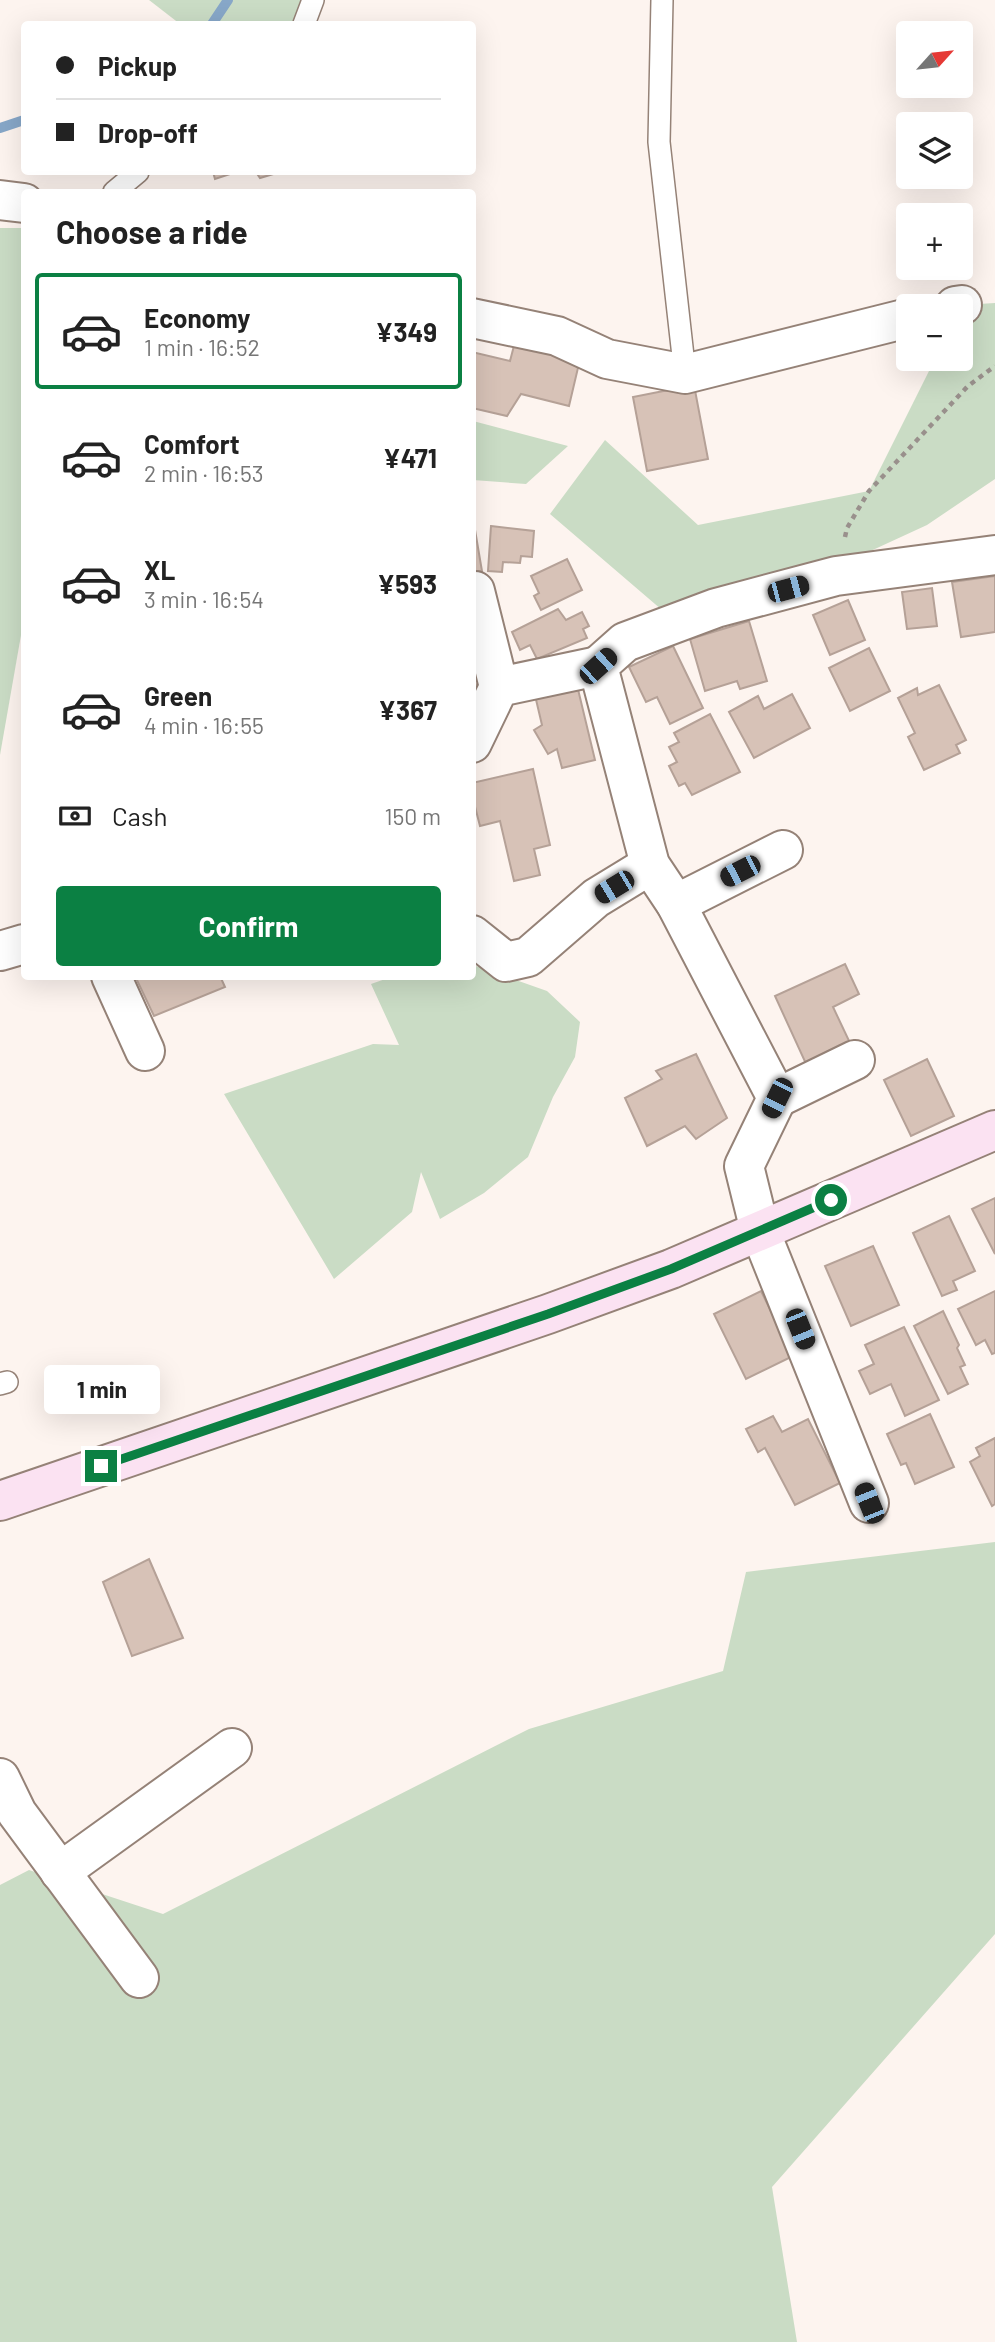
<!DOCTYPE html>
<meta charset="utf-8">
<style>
:root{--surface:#fff;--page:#f2f2f2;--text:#222;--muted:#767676;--line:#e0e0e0;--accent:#0b8043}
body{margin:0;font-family:Barlow,sans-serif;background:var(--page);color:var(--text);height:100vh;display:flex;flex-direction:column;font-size:26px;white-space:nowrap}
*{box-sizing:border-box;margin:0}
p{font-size:23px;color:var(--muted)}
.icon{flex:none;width:38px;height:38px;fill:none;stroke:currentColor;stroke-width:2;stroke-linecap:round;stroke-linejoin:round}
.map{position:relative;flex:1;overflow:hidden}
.side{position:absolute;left:21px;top:189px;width:455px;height:791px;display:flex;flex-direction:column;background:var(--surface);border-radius:7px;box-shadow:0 7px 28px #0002}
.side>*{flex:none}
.hud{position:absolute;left:21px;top:21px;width:455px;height:154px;border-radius:7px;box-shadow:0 7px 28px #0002;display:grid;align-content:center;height:154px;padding:0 35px;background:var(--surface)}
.needle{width:46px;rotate:63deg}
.controls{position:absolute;left:896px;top:21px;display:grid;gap:14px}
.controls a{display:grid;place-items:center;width:77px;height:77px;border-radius:7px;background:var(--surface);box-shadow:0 7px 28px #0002;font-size:35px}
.end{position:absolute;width:32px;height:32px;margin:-16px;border:9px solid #0b8043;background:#fff;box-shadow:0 0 0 4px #fff}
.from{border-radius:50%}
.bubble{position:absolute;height:49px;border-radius:7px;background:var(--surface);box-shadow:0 7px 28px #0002;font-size:23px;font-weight:700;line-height:49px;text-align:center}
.car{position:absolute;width:21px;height:42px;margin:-21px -10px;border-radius:9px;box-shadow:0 0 5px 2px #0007;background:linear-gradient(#222 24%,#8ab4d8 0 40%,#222 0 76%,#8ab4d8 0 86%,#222 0)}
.hud b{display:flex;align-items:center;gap:24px;height:66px;font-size:26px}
.hud b+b{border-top:2px solid var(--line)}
.hud i{width:18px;height:18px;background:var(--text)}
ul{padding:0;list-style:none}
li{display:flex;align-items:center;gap:21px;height:116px;margin:0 14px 10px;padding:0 21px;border:4px solid transparent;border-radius:7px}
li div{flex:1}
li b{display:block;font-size:26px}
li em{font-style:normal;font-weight:700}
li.current{border-color:var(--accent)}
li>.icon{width:63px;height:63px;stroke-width:1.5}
h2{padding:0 35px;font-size:32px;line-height:84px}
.pay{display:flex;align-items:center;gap:18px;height:77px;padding:0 35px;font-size:26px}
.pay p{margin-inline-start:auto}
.primary-button{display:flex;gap:14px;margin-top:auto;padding:14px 35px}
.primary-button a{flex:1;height:80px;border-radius:7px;background:var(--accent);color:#fff;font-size:28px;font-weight:700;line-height:80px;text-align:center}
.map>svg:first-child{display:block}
</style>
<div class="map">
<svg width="995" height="2342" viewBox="0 0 995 2342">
<rect width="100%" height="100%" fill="#fdf4ef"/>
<g fill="#cadcc5">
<path d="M149,0H321L295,24H180Z"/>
<path d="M0,228H24V618L0,755Z"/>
<path d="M995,303V479L927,525L690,634L550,514L605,440L698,525L869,491L935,359H961L962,305Z"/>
<path d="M472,421H473L568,446L526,484L473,480Z"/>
<path d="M473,965L547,991L580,1022L575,1057L553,1097L528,1157L484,1193L440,1219L421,1172L412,1212L334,1279L224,1094L373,1044L399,1045L371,984L391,977L472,976Z"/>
<path d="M995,1542V1934L772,2187L797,2342H0V1885L29,1870L163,1914L529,1729L723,1671L746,1572Z"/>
</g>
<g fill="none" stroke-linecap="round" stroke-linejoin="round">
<g stroke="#87a7c8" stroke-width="10">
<path d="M212,24L228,0"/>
<path d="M0,128L24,120"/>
</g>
</g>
<g fill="#d7c2b7" stroke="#b5a197" stroke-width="2">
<path d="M213,172H236L215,179Z"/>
<path d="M256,172H280L260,178Z"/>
<path d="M516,338L581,355L569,406L521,394L507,416L472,408V352L510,361Z"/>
<path d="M694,385L708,459L647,471L633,397Z"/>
<path d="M474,524L482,571L472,572V525Z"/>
<path d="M491,526L534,531L532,557L521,556L520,563L503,562L502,572L488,571Z"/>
<path d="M567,559L582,590L541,610L534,596L539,593L531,576Z"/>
<path d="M995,576V632L961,637L952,582Z"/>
<path d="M932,588L937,626L907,629L902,592Z"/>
<path d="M848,600L865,640L830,655L813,615Z"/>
<path d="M558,609L566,620L582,612L589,626L583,629L587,638L537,659L530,645L520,650L512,632Z"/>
<path d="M749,621L767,681L740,689L737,681L705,691L690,639Z"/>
<path d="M673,646L703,708L670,724L657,697L646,702L629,667Z"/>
<path d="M869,648L890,691L850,711L829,668Z"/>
<path d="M472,674L479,692L474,693L476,701L472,702Z"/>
<path d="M576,681L595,760L562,768L557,749L548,754L534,730L542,725L534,691Z"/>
<path d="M939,685L966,740L956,745L960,753L924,770L908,737L915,733L898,698L917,688L918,695Z"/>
<path d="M792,694L810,728L754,758L729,712L758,696L764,709Z"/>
<path d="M710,714L740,772L692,795L685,783L679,786L669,766L677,762L669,747L679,742L674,733Z"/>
<path d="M533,769L550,845L534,849L540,875L514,881L500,821L480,826L472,795V783Z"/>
<path d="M845,964L859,994L833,1007L851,1045L807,1066L775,996Z"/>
<path d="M135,976H220L225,987L154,1016Z"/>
<path d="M696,1054L727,1118L696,1139L685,1126L647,1146L625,1098L662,1079L656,1071Z"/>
<path d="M927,1059L954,1116L911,1136L884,1080Z"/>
<path d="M995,1198V1254L972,1209Z"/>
<path d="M949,1216L975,1271L953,1281L957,1290L942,1296L913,1233Z"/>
<path d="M873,1246L899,1305L851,1326L825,1266Z"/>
<path d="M761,1291L793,1356L746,1379L714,1314Z"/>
<path d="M995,1291V1353L992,1354L985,1340L976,1345L958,1309Z"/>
<path d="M943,1311L959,1345L957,1348L965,1365L960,1367L968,1384L948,1394L914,1326Z"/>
<path d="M904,1327L939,1400L905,1416L891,1384L870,1394L859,1371L874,1364L865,1345Z"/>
<path d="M930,1414L954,1467L915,1484L906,1463L901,1465L887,1434Z"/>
<path d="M773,1416L782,1432L808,1419L840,1483L795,1505L765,1448L758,1452L746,1429Z"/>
<path d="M995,1438V1504L992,1506L970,1462L980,1456L976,1448Z"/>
<path d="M149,1559L183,1638L132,1656L103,1582Z"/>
</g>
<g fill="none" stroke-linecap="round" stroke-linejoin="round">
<g stroke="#958277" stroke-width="24">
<g id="lane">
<path d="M662,0L659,142L685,374"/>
<path d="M304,24L313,0"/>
<path d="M114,192L138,172"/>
<path d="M0,1384L7,1382"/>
</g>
</g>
<g stroke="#958277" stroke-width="42">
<g id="street">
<path d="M0,200L24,203"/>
<path d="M955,306L962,305"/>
<path d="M472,318L557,336L607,359L685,374L908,318"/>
<path d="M472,591H475L499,687"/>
<path d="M472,743L499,687L598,666"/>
<path d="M676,904L783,850"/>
<path d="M472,935L506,962L528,957L596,898L650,865"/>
<path d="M0,951L24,944"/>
<path d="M111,976L145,1051"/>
<path d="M777,1098L855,1060"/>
<path d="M869,1503L760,1231L744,1166L777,1098L676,904L650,865L598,666L625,642L716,608L836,576L995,555"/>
<path d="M0,1778L17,1813L139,1978"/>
<path d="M60,1872L232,1748"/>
</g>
</g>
<g stroke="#958277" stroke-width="42">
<path id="secondary" d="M0,1501L548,1314L671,1269L995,1130"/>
</g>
<path stroke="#99908c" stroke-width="4.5" stroke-dasharray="5 5" stroke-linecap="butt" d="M845,537L847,528L869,491L968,386L995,366"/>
<use href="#lane" stroke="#fff" stroke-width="21"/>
<use href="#street" stroke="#fff" stroke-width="38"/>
<use href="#secondary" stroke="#fbe2f2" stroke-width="38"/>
</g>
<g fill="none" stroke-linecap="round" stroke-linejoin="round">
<path stroke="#0b8043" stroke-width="9" d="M101,1466L548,1314L671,1269L831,1200"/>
</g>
</svg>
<div class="controls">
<a><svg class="needle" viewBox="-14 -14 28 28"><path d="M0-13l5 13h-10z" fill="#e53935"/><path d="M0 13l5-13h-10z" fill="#767676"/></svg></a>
<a><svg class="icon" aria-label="layers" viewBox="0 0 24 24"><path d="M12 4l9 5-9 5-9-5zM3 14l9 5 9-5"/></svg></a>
<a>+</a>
<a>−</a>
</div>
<i class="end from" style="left:831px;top:1200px"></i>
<i class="end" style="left:101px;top:1466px"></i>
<div class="bubble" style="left:44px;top:1365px;width:116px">1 min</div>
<i class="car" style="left:788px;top:589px;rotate:75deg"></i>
<i class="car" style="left:598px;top:666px;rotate:48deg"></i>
<i class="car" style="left:740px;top:871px;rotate:243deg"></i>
<i class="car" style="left:614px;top:887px;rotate:239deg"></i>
<i class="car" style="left:777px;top:1098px;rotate:206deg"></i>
<i class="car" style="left:800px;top:1329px;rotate:158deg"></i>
<i class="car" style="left:869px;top:1503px;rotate:338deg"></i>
<div class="hud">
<b><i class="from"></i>Pickup</b>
<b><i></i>Drop-off</b>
</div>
<section class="side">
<h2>Choose a ride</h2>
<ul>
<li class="current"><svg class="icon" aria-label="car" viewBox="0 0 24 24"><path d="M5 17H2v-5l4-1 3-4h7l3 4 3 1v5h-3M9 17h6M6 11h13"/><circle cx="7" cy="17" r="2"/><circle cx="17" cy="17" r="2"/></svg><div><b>Economy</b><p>1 min · 16:52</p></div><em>¥349</em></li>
<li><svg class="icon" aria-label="car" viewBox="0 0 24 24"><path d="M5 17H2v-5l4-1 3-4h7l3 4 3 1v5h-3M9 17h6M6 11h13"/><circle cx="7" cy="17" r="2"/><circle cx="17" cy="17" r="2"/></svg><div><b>Comfort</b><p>2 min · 16:53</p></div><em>¥471</em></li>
<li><svg class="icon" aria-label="car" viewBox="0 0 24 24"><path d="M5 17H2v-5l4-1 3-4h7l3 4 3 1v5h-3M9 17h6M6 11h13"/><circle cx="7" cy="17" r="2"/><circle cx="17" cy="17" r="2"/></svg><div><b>XL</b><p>3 min · 16:54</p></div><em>¥593</em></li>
<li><svg class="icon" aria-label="car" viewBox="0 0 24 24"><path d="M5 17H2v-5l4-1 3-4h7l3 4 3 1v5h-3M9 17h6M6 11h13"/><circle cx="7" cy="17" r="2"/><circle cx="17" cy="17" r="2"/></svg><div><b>Green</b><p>4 min · 16:55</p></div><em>¥367</em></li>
</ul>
<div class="pay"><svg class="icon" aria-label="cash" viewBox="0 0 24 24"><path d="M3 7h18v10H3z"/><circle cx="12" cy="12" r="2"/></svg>Cash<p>150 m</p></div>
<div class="primary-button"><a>Confirm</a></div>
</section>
</div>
